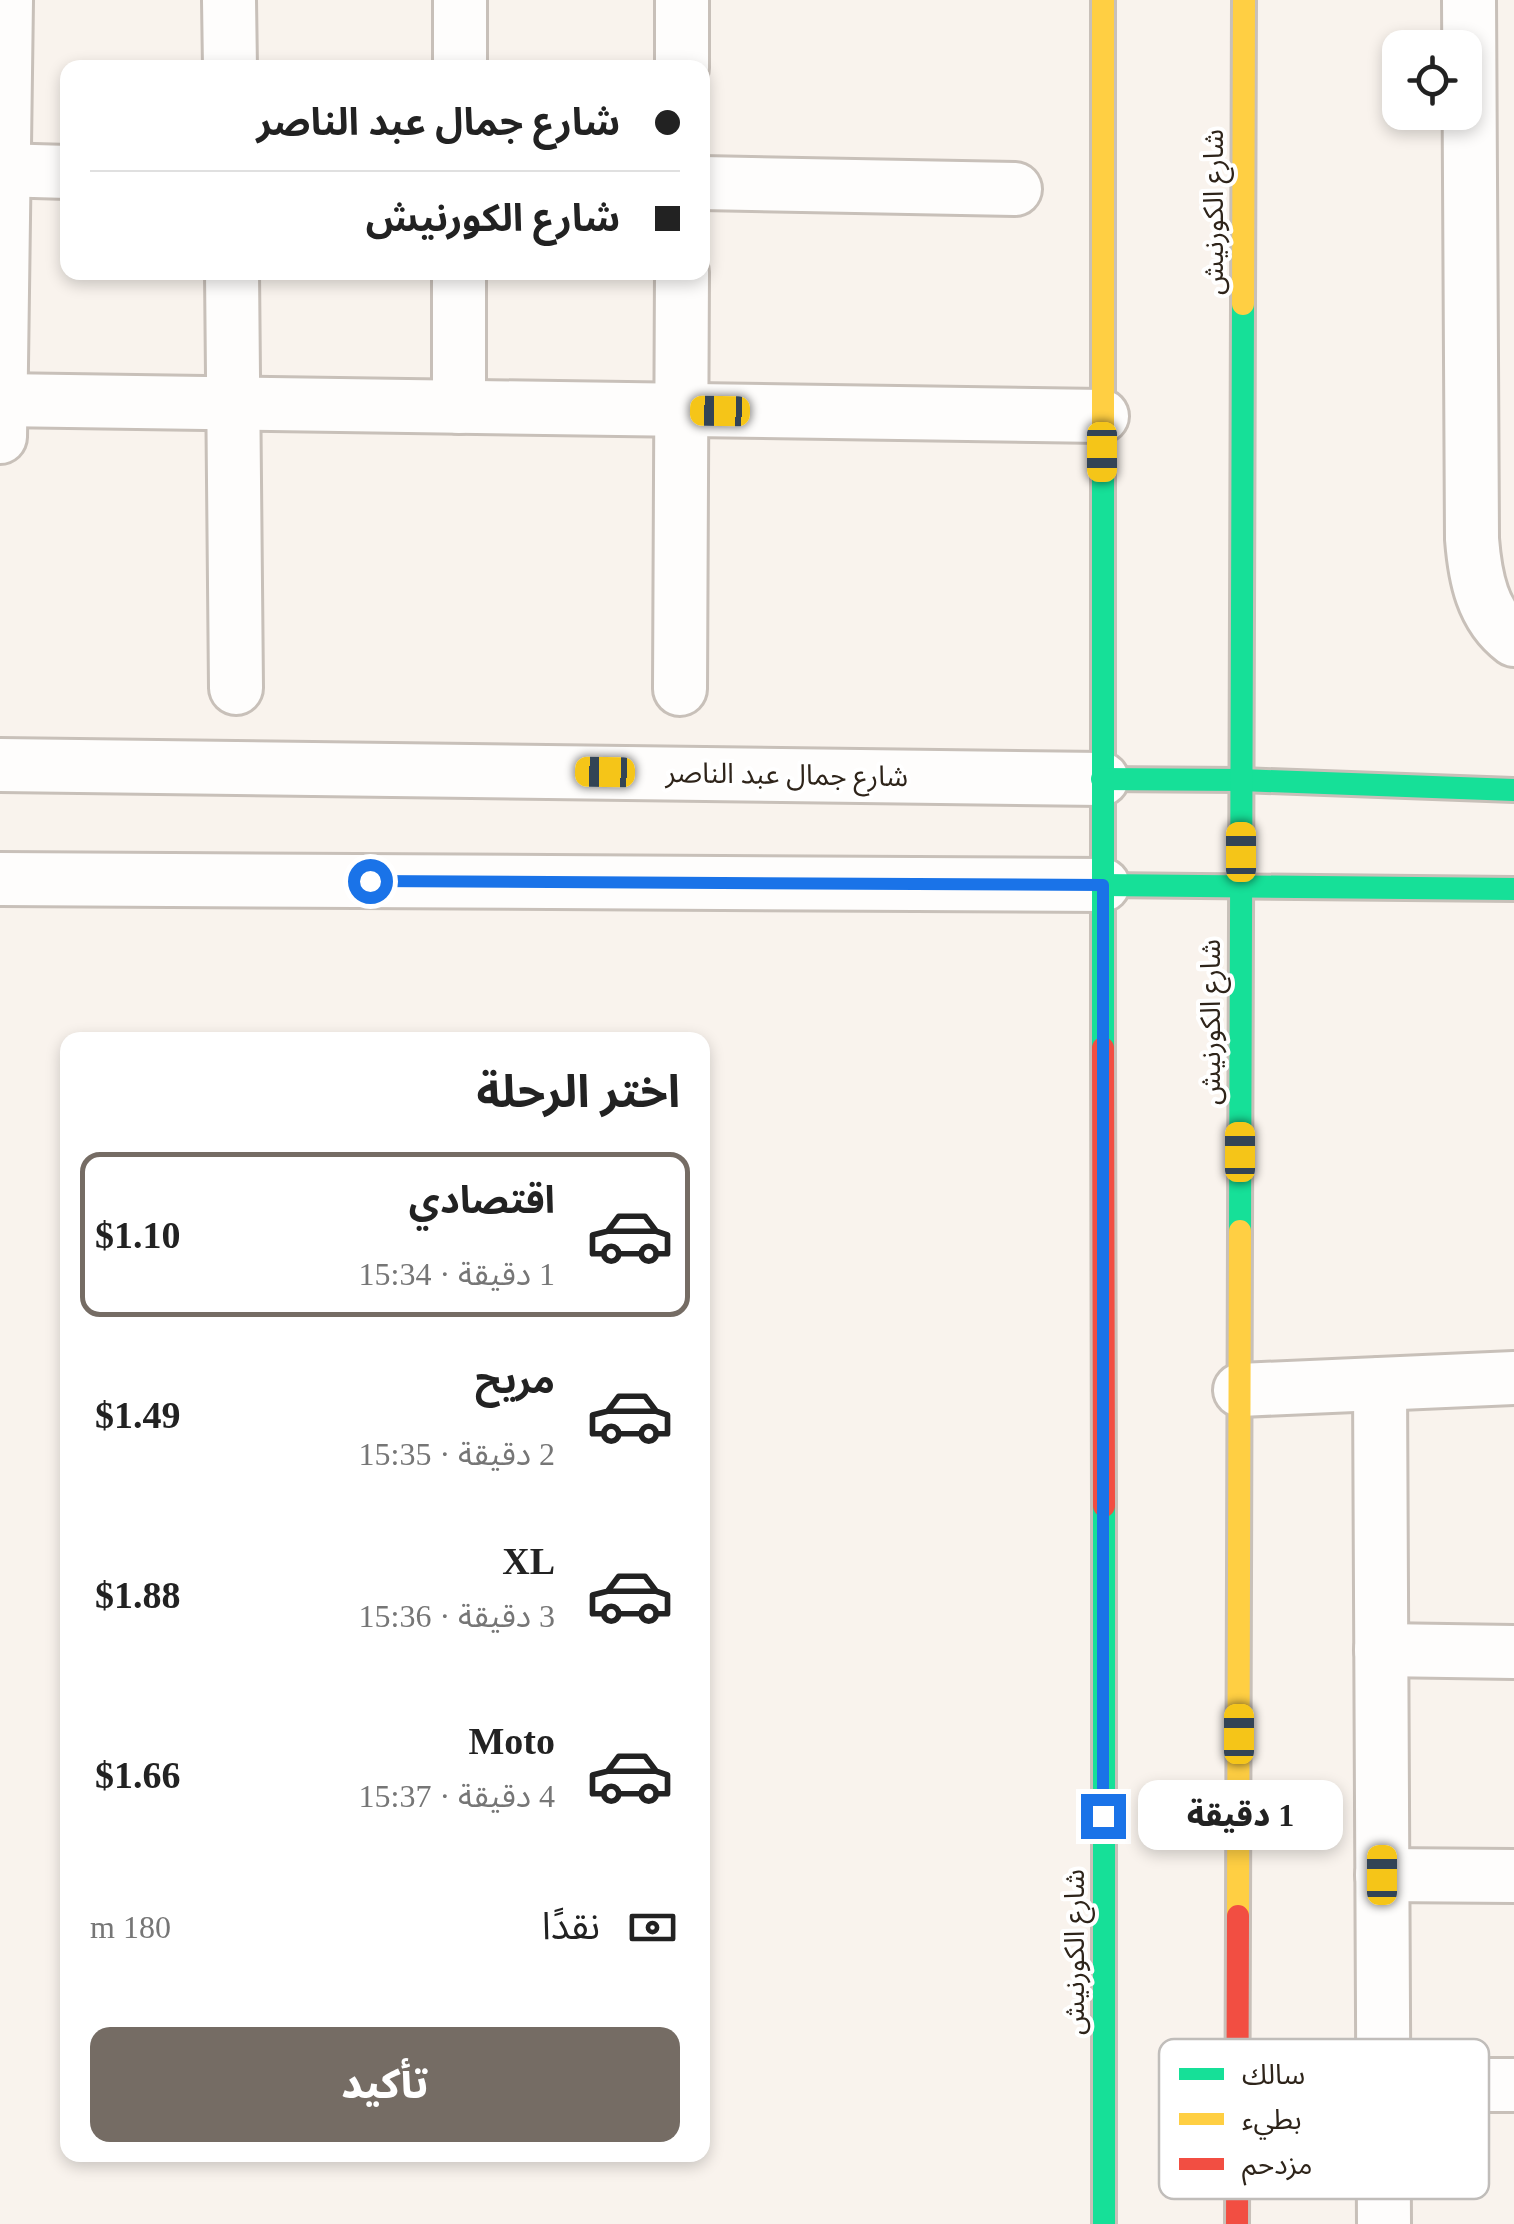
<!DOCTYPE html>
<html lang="ar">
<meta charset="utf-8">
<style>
:root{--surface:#fff;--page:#f6f6f6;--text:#222;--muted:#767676;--line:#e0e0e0;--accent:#756c64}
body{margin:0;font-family:"Times New Roman","Noto Sans Arabic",serif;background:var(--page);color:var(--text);direction:rtl;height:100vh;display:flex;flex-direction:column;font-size:38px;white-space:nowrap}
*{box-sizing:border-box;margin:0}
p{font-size:32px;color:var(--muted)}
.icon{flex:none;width:55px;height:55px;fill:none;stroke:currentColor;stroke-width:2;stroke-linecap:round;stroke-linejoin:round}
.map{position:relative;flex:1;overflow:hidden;direction:ltr}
.sheet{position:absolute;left:60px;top:1032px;width:650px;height:1130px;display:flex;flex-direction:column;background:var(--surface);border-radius:20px;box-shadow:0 5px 15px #0003;direction:rtl}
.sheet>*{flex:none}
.hud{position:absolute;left:60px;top:60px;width:650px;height:220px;border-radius:20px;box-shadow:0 5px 15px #0003;direction:rtl;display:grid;align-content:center;height:220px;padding:0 30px;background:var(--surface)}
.buttons{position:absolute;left:1382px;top:30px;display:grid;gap:20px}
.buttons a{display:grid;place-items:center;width:100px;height:100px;border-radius:20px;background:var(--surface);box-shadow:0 5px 15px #0003;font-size:50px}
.end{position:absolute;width:45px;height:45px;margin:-22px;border:12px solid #1a73e8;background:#fff;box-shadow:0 0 0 5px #fff}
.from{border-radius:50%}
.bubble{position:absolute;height:70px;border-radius:20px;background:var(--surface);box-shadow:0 5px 15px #0003;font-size:32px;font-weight:800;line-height:70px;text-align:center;direction:rtl}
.car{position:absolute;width:30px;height:60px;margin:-30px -15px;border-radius:12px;box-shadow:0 0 8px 2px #0007;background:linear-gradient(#f5c518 24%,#345 0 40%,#f5c518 0 76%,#345 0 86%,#f5c518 0)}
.hud b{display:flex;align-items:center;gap:35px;height:95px;font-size:38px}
.hud b+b{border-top:2px solid var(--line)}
.hud i{width:25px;height:25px;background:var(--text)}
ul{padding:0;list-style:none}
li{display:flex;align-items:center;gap:30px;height:165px;margin:0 20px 15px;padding:0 10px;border:5px solid transparent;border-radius:20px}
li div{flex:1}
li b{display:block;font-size:38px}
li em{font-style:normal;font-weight:800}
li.on{border-color:var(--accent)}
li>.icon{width:90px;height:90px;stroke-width:1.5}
h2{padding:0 30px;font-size:45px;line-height:120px}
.pay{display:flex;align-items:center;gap:25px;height:110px;padding:0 30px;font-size:38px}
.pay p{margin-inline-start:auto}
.cta{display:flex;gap:20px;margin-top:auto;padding:20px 30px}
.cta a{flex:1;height:115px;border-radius:20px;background:var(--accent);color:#fff;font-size:40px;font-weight:800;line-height:115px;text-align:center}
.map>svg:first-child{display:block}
</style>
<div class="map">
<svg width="1514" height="2224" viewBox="0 0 1514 2224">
<rect width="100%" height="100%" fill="#f9f3ed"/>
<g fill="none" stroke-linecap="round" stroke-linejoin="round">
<g stroke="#c8c0b9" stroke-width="58">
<g id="street">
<path d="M229,0L230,68"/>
<path d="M1469,0L1472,539C1475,577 1482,616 1514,640"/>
<path d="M460,68V0"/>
<path d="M682,68V0"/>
<path d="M0,170L68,172"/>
<path d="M702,183L1015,189"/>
<path d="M232,272L236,688"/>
<path d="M0,400L1102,416"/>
<path d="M459,407V272"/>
<path d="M0,437L6,0"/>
<path d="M680,689L682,272"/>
<path d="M0,765L1102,779"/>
<path d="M0,879L1103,885"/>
<path d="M1380,1384L1384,2224"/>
<path d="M1240,1390L1514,1378"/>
<path d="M1381,1650L1514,1652"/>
<path d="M1382,1875L1514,1876"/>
<path d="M1383,2085H1514"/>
</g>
</g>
<g stroke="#c8c0b9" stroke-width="28">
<g id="fast">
<path d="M1103,438V1048"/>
<path d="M1102,779L1241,780L1514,790"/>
<path d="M1103,885L1514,889"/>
<path d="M1240,1231L1243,304"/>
<path d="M1104,1506V2224"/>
</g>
</g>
<g stroke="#c8c0b9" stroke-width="28">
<g id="slow">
<path d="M1103,0V438"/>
<path d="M1243,304L1244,0"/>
<path d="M1238,1916L1240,1231"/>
</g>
</g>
<g stroke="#c8c0b9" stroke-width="28">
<g id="jam">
<path d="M1103,1048L1104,1506"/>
<path d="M1237,2224L1238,1916"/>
</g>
</g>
<use href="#street" stroke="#fefdfc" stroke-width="52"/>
<use href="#fast" stroke="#16e098" stroke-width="22"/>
<use href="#slow" stroke="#ffcf43" stroke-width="22"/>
<use href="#jam" stroke="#f24e42" stroke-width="22"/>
</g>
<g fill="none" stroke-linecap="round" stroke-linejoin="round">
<path stroke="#1a73e8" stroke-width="12" d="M370,881L1103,885V1816"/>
</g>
<g text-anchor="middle" stroke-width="8" stroke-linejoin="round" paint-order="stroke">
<g font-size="28" fill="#2e241a" stroke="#fff">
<text transform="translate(1213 212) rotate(-90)" y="10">شارع الكورنيش</text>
<text transform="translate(787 774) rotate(1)" y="10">شارع جمال عبد الناصر</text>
<text transform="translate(1210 1022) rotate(-90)" y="10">شارع الكورنيش</text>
<text transform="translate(1074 1952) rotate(-90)" y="10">شارع الكورنيش</text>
</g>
</g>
<rect x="1159" y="2039" width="330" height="160" rx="15" fill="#fff" stroke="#c0bdba" stroke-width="2.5"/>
<rect x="1179" y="2068" width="45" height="12" fill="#16e098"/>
<rect x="1179" y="2113" width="45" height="12" fill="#ffcf43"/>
<rect x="1179" y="2158" width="45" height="12" fill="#f24e42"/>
<g font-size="28" fill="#2e241a">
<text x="1242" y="2084">سالك</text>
<text x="1242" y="2129">بطيء</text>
<text x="1242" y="2174">مزدحم</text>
</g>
</svg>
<div class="buttons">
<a><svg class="icon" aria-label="locate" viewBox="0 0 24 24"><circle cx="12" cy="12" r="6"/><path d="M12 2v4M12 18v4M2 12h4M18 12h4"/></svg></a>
</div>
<i class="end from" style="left:370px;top:881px"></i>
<i class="end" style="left:1103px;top:1816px"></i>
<div class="bubble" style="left:1138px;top:1780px;width:205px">1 دقيقة</div>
<i class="car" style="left:720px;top:411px;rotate:271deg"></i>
<i class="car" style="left:1102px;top:452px;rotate:180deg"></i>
<i class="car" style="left:605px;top:772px;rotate:271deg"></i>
<i class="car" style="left:1241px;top:852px;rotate:0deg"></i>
<i class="car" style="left:1240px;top:1152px;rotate:0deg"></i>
<i class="car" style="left:1239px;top:1734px;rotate:0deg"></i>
<i class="car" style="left:1382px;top:1875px;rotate:0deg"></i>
<div class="hud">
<b><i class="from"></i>شارع جمال عبد الناصر</b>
<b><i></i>شارع الكورنيش</b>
</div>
<section class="sheet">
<h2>اختر الرحلة</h2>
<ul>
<li class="on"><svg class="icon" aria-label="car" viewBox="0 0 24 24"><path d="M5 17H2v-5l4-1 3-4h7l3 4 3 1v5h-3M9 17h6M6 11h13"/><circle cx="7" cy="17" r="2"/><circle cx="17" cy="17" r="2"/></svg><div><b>اقتصادي</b><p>1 دقيقة · 15:34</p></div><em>$1.10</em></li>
<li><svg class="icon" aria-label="car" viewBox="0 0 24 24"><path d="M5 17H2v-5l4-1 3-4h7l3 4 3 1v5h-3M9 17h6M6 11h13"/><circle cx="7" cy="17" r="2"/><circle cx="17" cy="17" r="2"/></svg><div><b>مريح</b><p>2 دقيقة · 15:35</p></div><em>$1.49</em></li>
<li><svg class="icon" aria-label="car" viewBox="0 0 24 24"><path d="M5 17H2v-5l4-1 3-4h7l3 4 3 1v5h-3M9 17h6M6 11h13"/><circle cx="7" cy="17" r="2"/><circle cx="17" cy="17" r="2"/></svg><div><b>XL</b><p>3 دقيقة · 15:36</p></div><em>$1.88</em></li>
<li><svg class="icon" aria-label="car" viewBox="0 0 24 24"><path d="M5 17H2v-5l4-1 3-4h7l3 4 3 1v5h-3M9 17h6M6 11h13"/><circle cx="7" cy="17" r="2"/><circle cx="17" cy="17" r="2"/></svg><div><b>Moto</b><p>4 دقيقة · 15:37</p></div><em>$1.66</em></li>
</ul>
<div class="pay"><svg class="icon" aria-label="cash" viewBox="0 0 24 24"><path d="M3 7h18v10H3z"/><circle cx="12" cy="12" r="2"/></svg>نقدًا<p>180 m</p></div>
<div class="cta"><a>تأكيد</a></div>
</section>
</div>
